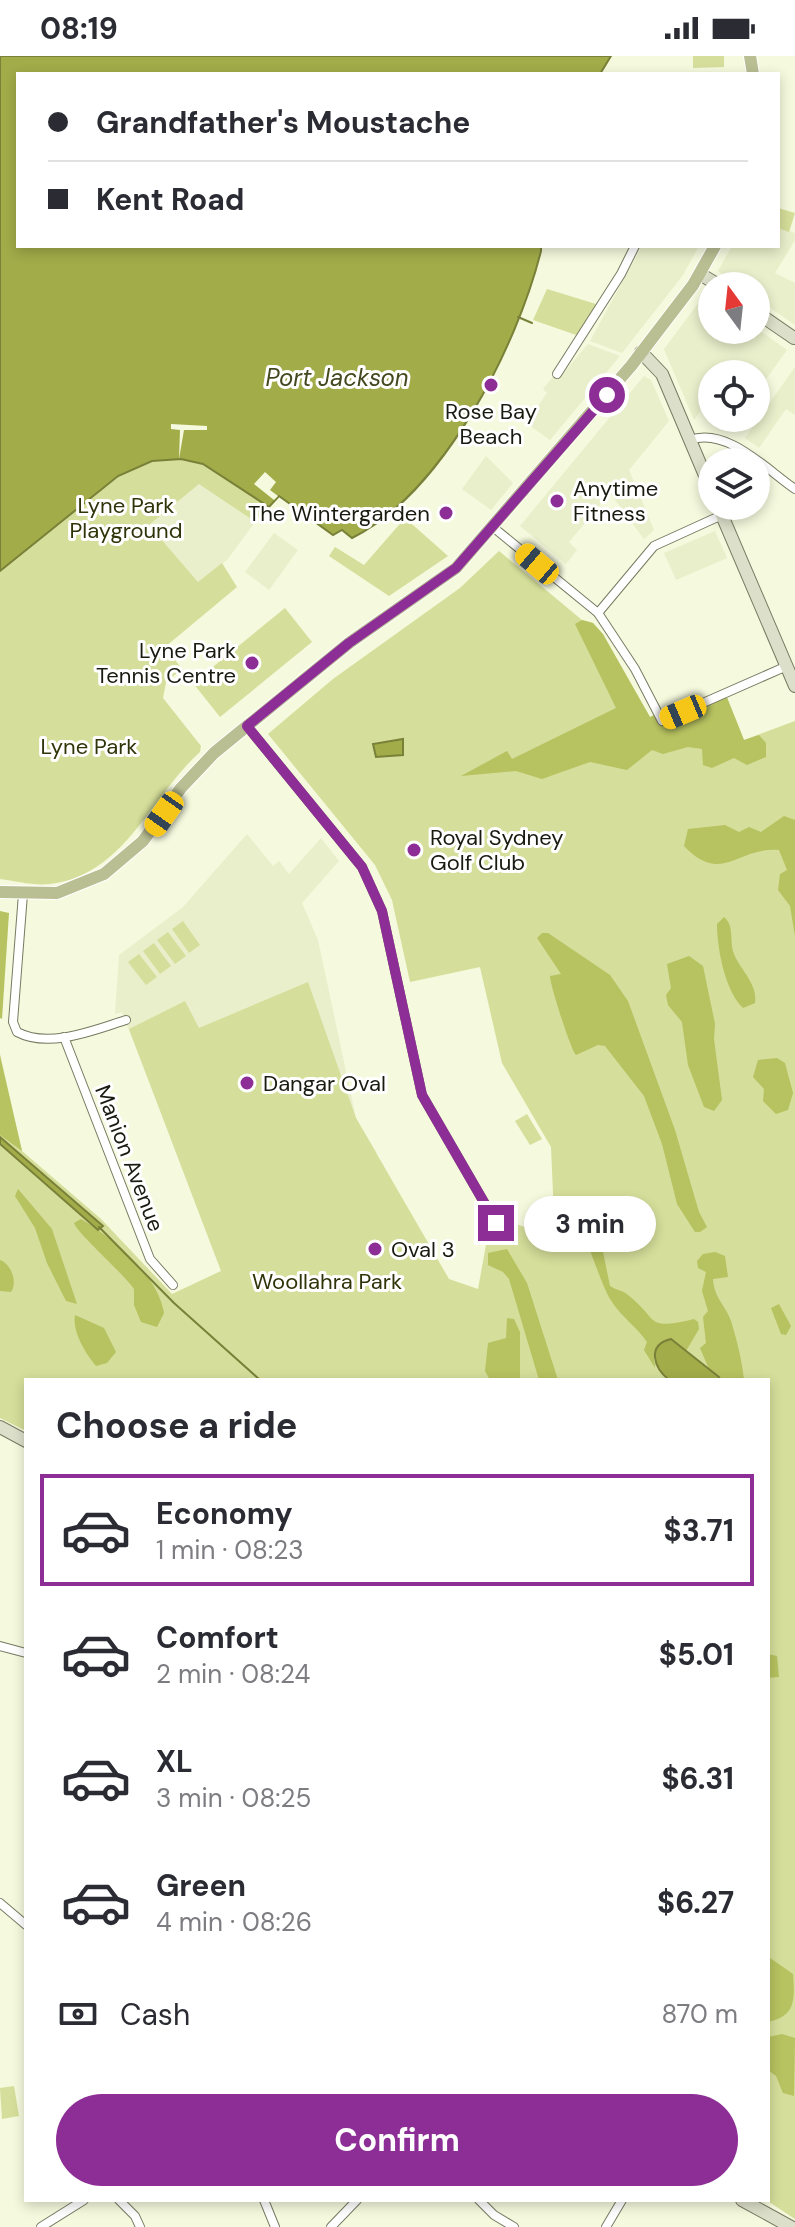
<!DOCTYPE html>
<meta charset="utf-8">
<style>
:root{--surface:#fff;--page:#f7f7f7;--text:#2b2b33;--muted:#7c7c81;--line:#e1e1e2;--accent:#8d2d96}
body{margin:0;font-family:"DM Sans",sans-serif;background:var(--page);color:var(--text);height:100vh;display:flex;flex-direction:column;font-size:30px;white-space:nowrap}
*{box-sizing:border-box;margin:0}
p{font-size:26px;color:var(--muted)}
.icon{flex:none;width:44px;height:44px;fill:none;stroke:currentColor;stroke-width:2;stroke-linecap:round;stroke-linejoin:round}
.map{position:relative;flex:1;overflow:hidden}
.panel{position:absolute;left:24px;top:1322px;width:746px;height:824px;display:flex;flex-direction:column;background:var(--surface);border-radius:0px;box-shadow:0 4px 12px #0003}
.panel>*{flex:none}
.hud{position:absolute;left:16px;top:16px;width:764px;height:176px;border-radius:0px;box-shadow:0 4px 12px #0003;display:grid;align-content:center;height:176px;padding:0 32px;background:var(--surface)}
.needle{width:52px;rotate:345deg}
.controls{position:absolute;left:698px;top:216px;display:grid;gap:16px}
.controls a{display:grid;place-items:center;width:72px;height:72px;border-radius:50%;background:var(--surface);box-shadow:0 4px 12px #0003;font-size:40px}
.end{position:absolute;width:36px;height:36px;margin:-18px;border:10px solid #8d2d96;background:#fff;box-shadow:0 0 0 4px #fff}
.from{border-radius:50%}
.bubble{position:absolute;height:56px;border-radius:28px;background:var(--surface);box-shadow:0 4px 12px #0003;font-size:26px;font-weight:700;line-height:56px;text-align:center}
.car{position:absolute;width:24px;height:48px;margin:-24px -12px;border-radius:10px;box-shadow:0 0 6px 2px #0007;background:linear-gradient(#f5c518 24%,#345 0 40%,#f5c518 0 76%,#345 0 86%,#f5c518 0)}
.hud b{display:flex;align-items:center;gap:28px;height:76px;font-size:30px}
.hud b+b{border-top:2px solid var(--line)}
.hud i{width:20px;height:20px;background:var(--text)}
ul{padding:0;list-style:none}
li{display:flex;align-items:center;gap:24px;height:112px;margin:0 16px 12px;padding:0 16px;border:4px solid transparent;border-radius:0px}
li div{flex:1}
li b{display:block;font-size:30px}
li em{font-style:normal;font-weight:700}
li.active{border-color:var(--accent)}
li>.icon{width:72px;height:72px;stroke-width:1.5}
h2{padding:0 32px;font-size:36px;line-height:96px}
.pay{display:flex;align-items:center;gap:20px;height:88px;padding:0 32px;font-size:30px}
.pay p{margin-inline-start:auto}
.action{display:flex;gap:16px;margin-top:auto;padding:16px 32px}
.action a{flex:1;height:92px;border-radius:48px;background:var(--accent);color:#fff;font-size:32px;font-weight:700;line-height:92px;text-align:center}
.status{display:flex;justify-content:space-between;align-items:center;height:56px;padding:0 40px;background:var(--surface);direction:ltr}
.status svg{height:22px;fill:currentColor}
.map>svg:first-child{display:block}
</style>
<div class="status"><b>08:19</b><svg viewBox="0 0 49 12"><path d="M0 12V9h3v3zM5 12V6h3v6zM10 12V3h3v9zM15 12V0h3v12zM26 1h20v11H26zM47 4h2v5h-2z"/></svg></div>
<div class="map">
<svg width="795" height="2171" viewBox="0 0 795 2171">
<rect width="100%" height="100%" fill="#f5f9dd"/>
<g fill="#e9efcb">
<path d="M778,171L795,177V184L775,217L795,227V269L756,242V230H739L718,215L732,190H778Z"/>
<path d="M642,190H699L683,219L622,297L590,285Z"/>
<path d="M706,237L712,241V274L756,272L787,294L759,333L756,318H738L731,313L727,318H712V339L694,364L664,293Z"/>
<path d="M588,288L620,300L550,384L526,367L547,337L543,333L556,317L561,320Z"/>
<path d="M795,311V359L786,353L759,392L745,382Z"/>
<path d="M644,320L651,324L669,365L629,414L654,474L644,483L610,437L569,486L577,494L566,508L520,470Z"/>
<path d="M486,400L513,427L491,454L462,433Z"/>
<path d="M199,427L255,466L227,504L198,526L149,469Z"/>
<path d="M715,475L727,502L676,524L664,497Z"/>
<path d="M274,477L298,494L269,534L245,516Z"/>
<path d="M247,778L273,810L279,805L289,818L321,782L339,805L302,847L318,884L356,1062L377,1097L204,1169L122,956L115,958L119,899L183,851Z"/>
</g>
<g fill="#d5de9a">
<path d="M693,0H724V11L693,12Z"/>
<path d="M778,152L795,157L789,176L778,172Z"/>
<path d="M547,233L596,248L579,280L533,264Z"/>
<path d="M181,403L203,408L269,451L254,465L199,428L149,469L198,526L222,507L237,531L165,591L182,613L166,626L163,642L201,690L200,696C150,741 125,819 50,828C34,830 16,825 0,823V515L118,420L152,405Z"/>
<path d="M405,462L448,500L389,540L329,500L335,491L364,509Z"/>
<path d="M499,495L582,564L593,567L650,661L657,658L660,668L726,639L744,684L795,665V2163L766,2144L768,1324H26V1375L0,1362V998L22,1095L101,1163L172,1238L221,1215L129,973L185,945L199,972L308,926L356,1062L449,1223L478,1233L488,1178L508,1165L555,1182L551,1091L502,1007L480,911L410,926L392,844L375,809L268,678L333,623L460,532Z"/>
<path d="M285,552L312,586L220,661L193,627Z"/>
<path d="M183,865L200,889L189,897L172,873Z"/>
<path d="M168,876L186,900L175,908L157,884Z"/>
<path d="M154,887L171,910L160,918L143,895Z"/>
<path d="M139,898L157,921L146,929L128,906Z"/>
<path d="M527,1058L542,1083L530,1089L515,1065Z"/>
<path d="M14,2030L19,2060L2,2063L0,2032Z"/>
</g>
<g fill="#b7c260">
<path d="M582,564L593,567L603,578L650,661L657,658L660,668L726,639L744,684L759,679L766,687V701L747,709L734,702L712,712L703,709L702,693L688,691L663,698L652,694L627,714L590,706L542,723L516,715L461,720L507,695L512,703L616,652L575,568Z"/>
<path d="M784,760L795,764V880L790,850L778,834L780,818L787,814L779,794C738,790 722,830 684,790L688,773L725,769L739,776L749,771L761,776Z"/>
<path d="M0,855L9,857L2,963L0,962Z"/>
<path d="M724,861C735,870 729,885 734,898C741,915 758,928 755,947L743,952C725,935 717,892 717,868Z"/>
<path d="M542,877H548L610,919L628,945L675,1074L699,1156L707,1171L700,1176H695L677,1148L662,1088L644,1040L605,990L598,989L576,999C571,994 550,929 550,920L561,918L537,882Z"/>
<path d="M689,900L703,910L715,968L714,983L722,1044L714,1055L704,1051L688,1009L682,966L668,949L666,939L671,932L667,908Z"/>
<path d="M0,1000L22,1095L0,1079Z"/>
<path d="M777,1002L785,1007L793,1037L788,1054L776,1058L763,1045L764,1033L753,1021L758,1004Z"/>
<path d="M18,1133L52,1173L77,1248L66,1245L47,1207L35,1172L15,1140Z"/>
<path d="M585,1142L594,1152L610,1230C616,1234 622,1234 628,1239C660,1264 644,1275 694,1263L698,1266L699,1273L686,1295L672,1283L654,1301L655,1312L644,1294L647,1286C637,1271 620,1260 610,1243C598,1222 586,1174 573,1162L576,1150Z"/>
<path d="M81,1163C113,1182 158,1219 164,1257L157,1271L141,1266L134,1249V1233C123,1217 77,1177 74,1167Z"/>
<path d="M507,1193L527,1227L558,1324H539L509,1223L503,1216L488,1209V1197Z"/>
<path d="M715,1196L725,1200L728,1221L713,1223C714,1242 726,1250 731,1265C737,1285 742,1304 744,1324H720L709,1313L700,1292L706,1287L703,1261L708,1255L702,1235L706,1216L698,1212L697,1205L703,1198Z"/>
<path d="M0,1204C11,1208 18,1226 11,1236L0,1235Z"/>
<path d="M779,1248L791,1270L786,1279L781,1278L771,1252Z"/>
<path d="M75,1259L104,1272L116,1296L107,1307L96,1310C85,1297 72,1275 75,1259Z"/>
<path d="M507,1262L514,1263L520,1276V1321L519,1324H490L485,1315L488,1287L506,1282Z"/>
<path d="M768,1598L777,1600L779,1621L768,1622Z"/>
<path d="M770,1902L793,1918C795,1945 795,1960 768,1966Z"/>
<path d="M782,1978L795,1982L794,2040L783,2037L776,2020L768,2014V1981Z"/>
</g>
<g fill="#a2ac49" stroke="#798038" stroke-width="2">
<path d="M0,0H611L600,18H18V190H541V195C517,291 443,437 352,482L342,474L333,479L279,440L269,451L203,408L181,403L152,405L118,420L0,515Z"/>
<path d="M403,683V699L376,701L373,688Z"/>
<path d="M0,1081L103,1170L98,1174L0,1088Z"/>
<path d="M671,1283L719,1321L720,1324H669C654,1312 646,1289 671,1283Z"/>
</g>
<g fill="#f5f9dd">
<path d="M171,368L207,370V374H184L179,403L180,374L171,373Z"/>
<path d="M265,416L276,426L270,434L278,440L274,444L254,428Z"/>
</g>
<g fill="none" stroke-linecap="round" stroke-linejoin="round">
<g stroke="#798038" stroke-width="2">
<path d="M518,261L532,267"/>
<path d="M99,1171L174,1247L260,1324"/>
</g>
<g stroke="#787b62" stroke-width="10">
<g id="street">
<path d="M557,318L621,218L635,190"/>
<path d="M690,384C727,371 766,413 795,433"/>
<path d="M494,472L598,557L635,613L662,665L787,610"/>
<path d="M598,557L654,490L722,459"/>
<path d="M247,670L362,811L382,855L422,1039L496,1167"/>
<path d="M23,838L13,966L17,976C49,993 94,974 126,964"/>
<path d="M64,981L150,1203L173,1229"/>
<path d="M0,1590L26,1597"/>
<path d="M0,1847L26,1869"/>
<path d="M119,2144L135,2160L140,2171"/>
<path d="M264,2144L275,2171"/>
<path d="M479,2144L494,2159L514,2171"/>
<path d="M41,2171L84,2144"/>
<path d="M331,2171L357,2144"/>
<path d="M606,2171L622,2144"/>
</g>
</g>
<g stroke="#787b62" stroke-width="14">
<g id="secondary">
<path d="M700,218L720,230"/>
<path d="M756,256L794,282"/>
<path d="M641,296L662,318L712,436"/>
<path d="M718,450L795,630"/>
<path d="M0,1371L26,1385"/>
<path d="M742,2144L791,2171"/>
</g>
</g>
<g stroke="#fff" stroke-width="14">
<g id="primary">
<path d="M750,0L753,18"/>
<path d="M0,836L57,837L104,818L143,785L181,732L214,697L349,587L456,512L631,310L693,229L715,190"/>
</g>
</g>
<use href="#street" stroke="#fff" stroke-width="8"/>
<use href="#secondary" stroke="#dcdfc9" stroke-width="12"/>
<use href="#primary" stroke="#b9be93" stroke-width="12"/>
</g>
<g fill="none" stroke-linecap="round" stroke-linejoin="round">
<path stroke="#8d2d96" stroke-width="10" d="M496,1167L422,1039L382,855L362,811L247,670L349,587L456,512L607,339"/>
</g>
<g fill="#8d2d96" stroke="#fff" stroke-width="3">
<circle cx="491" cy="329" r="8"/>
<circle cx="557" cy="445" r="8"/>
<circle cx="446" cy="457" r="8"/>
<circle cx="252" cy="607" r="8"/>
<circle cx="414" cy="794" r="8"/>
<circle cx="247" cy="1027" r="8"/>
<circle cx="375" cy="1193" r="8"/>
</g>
<g text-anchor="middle" stroke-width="6" stroke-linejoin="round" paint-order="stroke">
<g font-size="22" fill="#191b11" stroke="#fff" text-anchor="start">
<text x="491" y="363" text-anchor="middle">Rose Bay<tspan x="491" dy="25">Beach</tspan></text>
<text x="573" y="440">Anytime<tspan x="573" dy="25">Fitness</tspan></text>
<text x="430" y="465" text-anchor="end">The Wintergarden</text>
<text x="236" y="602" text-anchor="end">Lyne Park<tspan x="236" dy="25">Tennis Centre</tspan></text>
<text x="430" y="789">Royal Sydney<tspan x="430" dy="25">Golf Club</tspan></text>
<text x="263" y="1035">Dangar Oval</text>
<text x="391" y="1201">Oval 3</text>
</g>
<g font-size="22" fill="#303409" stroke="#fff">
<text x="126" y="457">Lyne Park<tspan x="126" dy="25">Playground</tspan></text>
<text x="89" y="698">Lyne Park</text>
<text x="327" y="1233">Woollahra Park</text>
</g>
<g font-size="22" fill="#191b11" stroke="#fff">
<text transform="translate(130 1102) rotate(69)" y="8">Manion Avenue</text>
</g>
<g font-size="24" font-style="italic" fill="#454920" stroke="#fff">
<text x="337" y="330">Port Jackson</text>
</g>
</g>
</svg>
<div class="controls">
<a><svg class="needle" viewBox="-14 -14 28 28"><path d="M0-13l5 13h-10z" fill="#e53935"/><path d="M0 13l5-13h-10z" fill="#7c7c81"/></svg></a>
<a><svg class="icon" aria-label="locate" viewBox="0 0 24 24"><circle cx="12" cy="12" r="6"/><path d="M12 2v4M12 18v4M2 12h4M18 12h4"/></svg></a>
<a><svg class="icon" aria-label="layers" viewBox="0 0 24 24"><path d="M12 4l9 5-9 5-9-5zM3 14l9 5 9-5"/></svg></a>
</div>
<i class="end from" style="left:607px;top:339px"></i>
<i class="end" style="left:496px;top:1167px"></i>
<div class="bubble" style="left:524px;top:1140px;width:132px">3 min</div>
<i class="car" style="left:537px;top:508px;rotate:310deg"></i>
<i class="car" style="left:683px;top:656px;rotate:247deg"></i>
<i class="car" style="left:164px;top:758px;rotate:215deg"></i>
<div class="hud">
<b><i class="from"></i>Grandfather's Moustache</b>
<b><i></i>Kent Road</b>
</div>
<section class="panel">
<h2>Choose a ride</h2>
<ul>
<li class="active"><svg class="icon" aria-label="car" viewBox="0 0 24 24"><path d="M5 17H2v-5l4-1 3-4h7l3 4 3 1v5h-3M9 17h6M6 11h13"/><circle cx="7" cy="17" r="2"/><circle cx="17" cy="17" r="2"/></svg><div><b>Economy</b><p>1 min · 08:23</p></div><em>$3.71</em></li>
<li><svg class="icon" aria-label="car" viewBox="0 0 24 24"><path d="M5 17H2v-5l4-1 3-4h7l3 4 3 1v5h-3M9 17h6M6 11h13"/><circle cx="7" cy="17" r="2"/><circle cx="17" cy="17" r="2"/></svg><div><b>Comfort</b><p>2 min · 08:24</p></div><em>$5.01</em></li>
<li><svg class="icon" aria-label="car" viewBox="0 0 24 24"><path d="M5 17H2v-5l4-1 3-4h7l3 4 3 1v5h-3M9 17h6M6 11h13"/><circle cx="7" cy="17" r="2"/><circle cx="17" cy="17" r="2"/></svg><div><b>XL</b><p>3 min · 08:25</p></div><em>$6.31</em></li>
<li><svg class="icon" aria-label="car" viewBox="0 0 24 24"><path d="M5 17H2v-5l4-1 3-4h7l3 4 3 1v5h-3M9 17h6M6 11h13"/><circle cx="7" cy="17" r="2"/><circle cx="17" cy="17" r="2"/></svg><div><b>Green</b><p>4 min · 08:26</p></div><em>$6.27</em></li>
</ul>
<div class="pay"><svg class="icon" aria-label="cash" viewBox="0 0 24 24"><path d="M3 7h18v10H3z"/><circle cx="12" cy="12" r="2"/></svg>Cash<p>870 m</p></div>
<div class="action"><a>Confirm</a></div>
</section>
</div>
